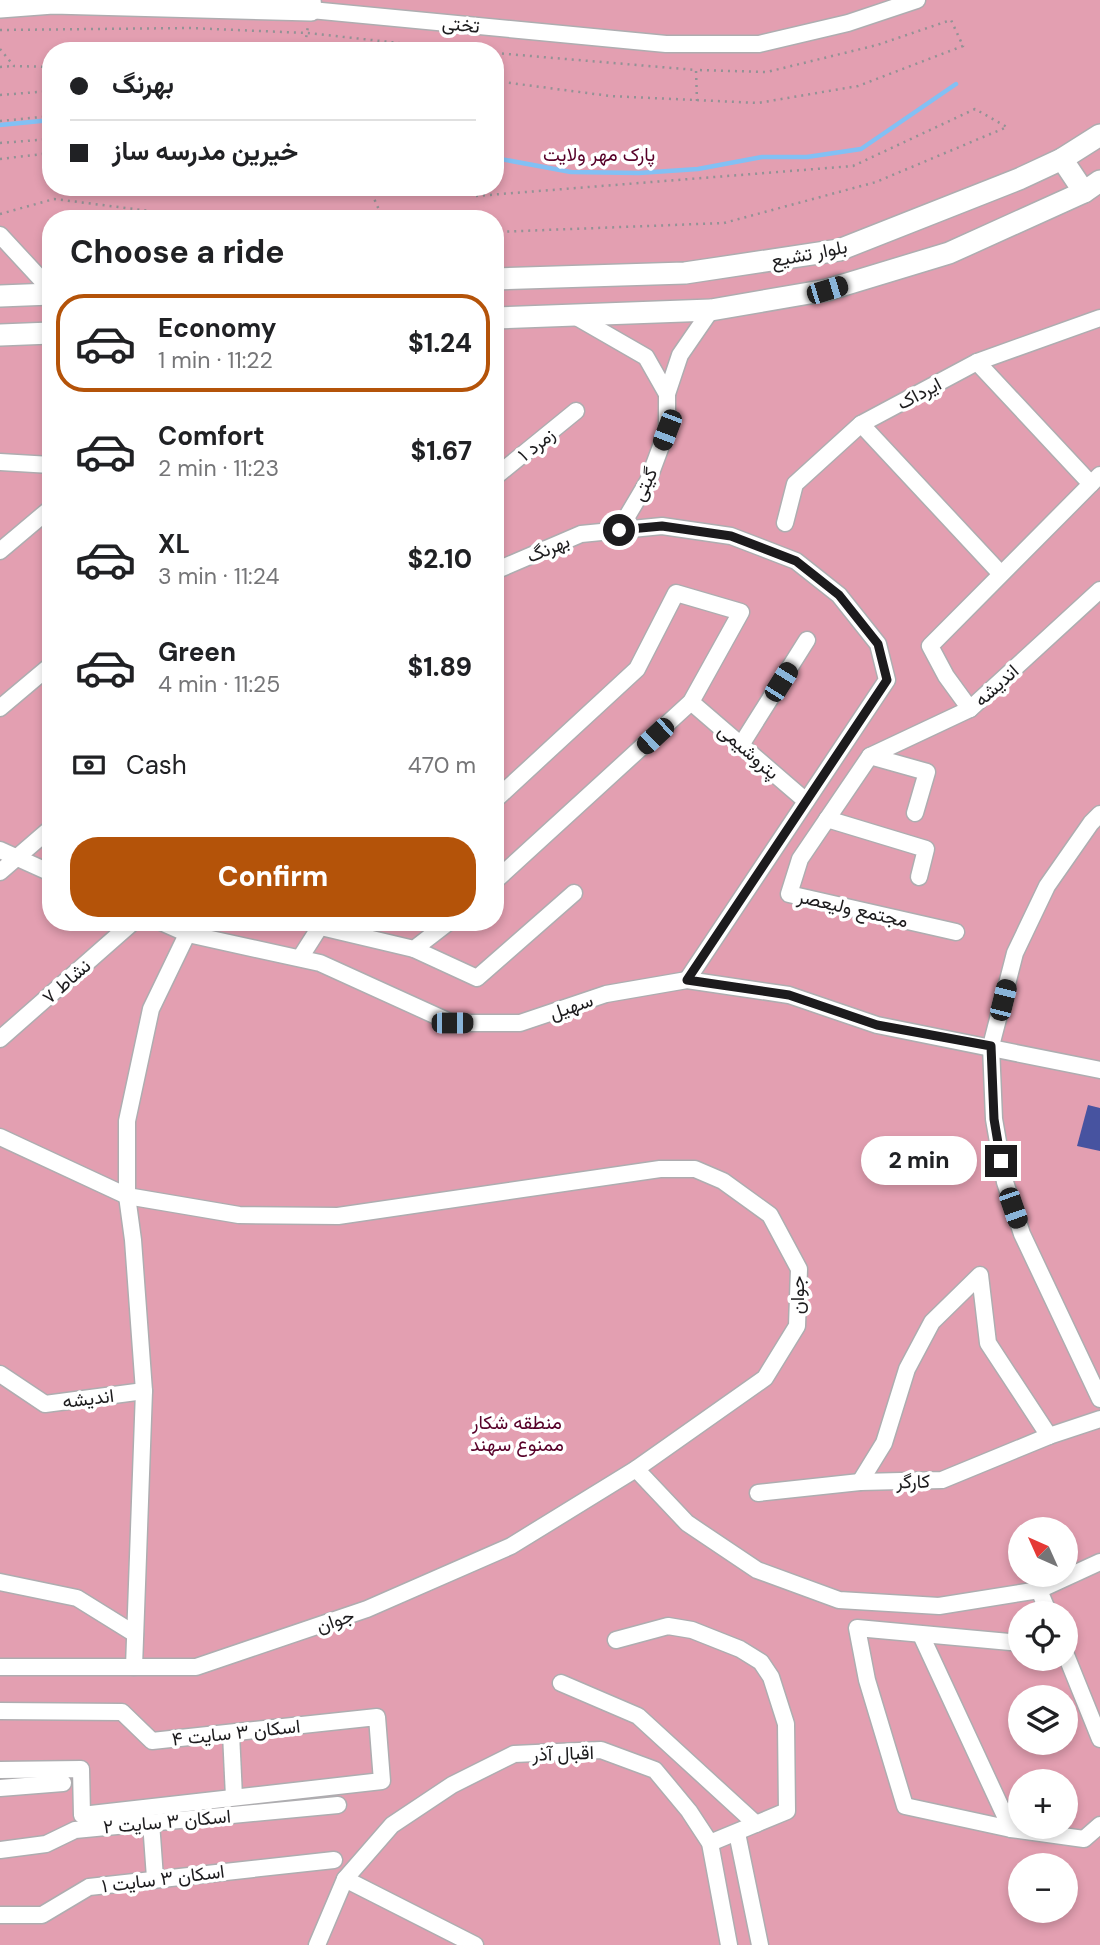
<!DOCTYPE html>
<meta charset="utf-8">
<style>
:root{--surface:#fff;--page:#f6f6f6;--text:#202124;--muted:#757577;--line:#e0e0e0;--accent:#b45309}
body{margin:0;font-family:"DM Sans",Vazirmatn,sans-serif;background:var(--page);color:var(--text);height:100vh;display:flex;flex-direction:column;font-size:26px;white-space:nowrap}
*{box-sizing:border-box;margin:0}
p{font-size:23px;color:var(--muted)}
.icon{flex:none;width:38px;height:38px;fill:none;stroke:currentColor;stroke-width:2;stroke-linecap:round;stroke-linejoin:round}
.map{position:relative;flex:1;overflow:hidden}
.side{position:absolute;left:42px;top:210px;width:462px;height:721px;display:flex;flex-direction:column;background:var(--surface);border-radius:28px;box-shadow:0 4px 10px #0003}
.side>*{flex:none}
.hud{position:absolute;left:42px;top:42px;width:462px;height:154px;border-radius:28px;box-shadow:0 4px 10px #0003;display:grid;align-content:center;height:154px;padding:0 28px;background:var(--surface)}
.needle{width:46px;rotate:315deg}
.buttons{position:absolute;left:1008px;top:1517px;display:grid;gap:14px}
.buttons a{display:grid;place-items:center;width:70px;height:70px;border-radius:50%;background:var(--surface);box-shadow:0 4px 10px #0003;font-size:35px}
.end{position:absolute;width:32px;height:32px;margin:-16px;border:9px solid #1c1b1d;background:#fff;box-shadow:0 0 0 4px #fff}
.from{border-radius:50%}
.bubble{position:absolute;height:49px;border-radius:24px;background:var(--surface);box-shadow:0 4px 10px #0003;font-size:23px;font-weight:800;line-height:49px;text-align:center}
.car{position:absolute;width:21px;height:42px;margin:-21px -10px;border-radius:9px;box-shadow:0 0 5px 2px #0007;background:linear-gradient(#222 24%,#8ab4d8 0 40%,#222 0 76%,#8ab4d8 0 86%,#222 0)}
.hud b{display:flex;align-items:center;gap:24px;height:66px;font-size:26px}
.hud b+b{border-top:2px solid var(--line)}
.hud i{width:18px;height:18px;background:var(--text)}
ul{padding:0;list-style:none}
li{display:flex;align-items:center;gap:21px;height:98px;margin:0 14px 10px;padding:0 14px;border:4px solid transparent;border-radius:28px}
li div{flex:1}
li b{display:block;font-size:26px}
li em{font-style:normal;font-weight:800}
li.current{border-color:var(--accent)}
li>.icon{width:63px;height:63px;stroke-width:1.5}
h2{padding:0 28px;font-size:32px;line-height:84px}
.pay{display:flex;align-items:center;gap:18px;height:77px;padding:0 28px;font-size:26px}
.pay p{margin-inline-start:auto}
.cta{display:flex;gap:14px;margin-top:auto;padding:14px 28px}
.cta a{flex:1;height:80px;border-radius:28px;background:var(--accent);color:#fff;font-size:28px;font-weight:800;line-height:80px;text-align:center}
.map>svg:first-child{display:block}
</style>
<div class="map">
<svg width="1100" height="1945" viewBox="0 0 1100 1945">
<rect width="100%" height="100%" fill="#e6e5e8"/>
<path fill="#e39fb1" fill-rule="evenodd" d="M0,0H1100V1945H0ZM51,51H495V187H51ZM51,219H495V922H51ZM1020,1530H1066V1575H1020ZM1020,1614H1066V1659H1020ZM1020,1698H1066V1743H1020ZM1020,1782H1066V1827H1020ZM1020,1866H1066V1911H1020Z"/>
<g fill="none" stroke-linecap="round" stroke-linejoin="round">
<g stroke="#82c0f4" stroke-width="4.5">
<path d="M0,125L51,120"/>
<path d="M495,158L571,172L639,173L698,169L762,157H807L861,149L956,84"/>
</g>
</g>
<path fill="#4753a0" d="M1088,1105L1100,1108V1151L1077,1146Z"/>
<g fill="none" stroke-linecap="round" stroke-linejoin="round">
<g stroke="#aeadb0" stroke-width="19">
<g id="minor">
<path d="M311,10L666,44H759L848,23L917,0"/>
<path d="M0,235L51,290"/>
<path d="M573,315L646,357L667,394L680,355L711,310"/>
<path d="M977,362L1091,484"/>
<path d="M861,424L1001,574"/>
<path d="M0,462L51,465"/>
<path d="M495,477L576,411"/>
<path d="M785,523L795,484L861,424L977,362L1100,318"/>
<path d="M619,530L648,481L667,430V394"/>
<path d="M0,551L51,508"/>
<path d="M495,571L581,534L662,526L731,536L796,561L839,595L878,644L887,680L687,980"/>
<path d="M691,702L806,801"/>
<path d="M0,708L51,665"/>
<path d="M970,709L946,676L930,646L1100,475"/>
<path d="M741,745L807,640"/>
<path d="M870,756L927,772L915,813"/>
<path d="M495,800L637,669L676,593L741,612L691,702L495,881"/>
<path d="M1100,814L1091,823L1047,886L1015,953L991,1046L994,1119L1005,1182L1022,1234L1100,1399"/>
<path d="M827,819L926,849L919,877"/>
<path d="M0,850L51,873"/>
<path d="M0,872L51,828"/>
<path d="M161,922L188,934L320,963L452,1023H520L606,994L687,980L789,995L877,1025L1100,1070"/>
<path d="M321,927L414,949L449,922"/>
<path d="M956,932L789,894L800,859L870,756L970,709L1100,590"/>
<path d="M414,949L477,978L574,893"/>
<path d="M300,958L323,922"/>
<path d="M0,1039L133,922"/>
<path d="M0,1137L127,1196L239,1215L338,1216L660,1169H695L723,1181L770,1215L799,1269L797,1326L765,1378L636,1469L511,1546L367,1609L196,1667H0"/>
<path d="M0,1374L45,1404L144,1391"/>
<path d="M636,1469L687,1523L757,1570L839,1600L939,1606L1039,1590L1100,1562"/>
<path d="M860,1482L884,1443L907,1369L932,1322L980,1275L988,1343L1049,1436"/>
<path d="M758,1493L860,1482L942,1480L1049,1436L1100,1419"/>
<path d="M0,1582L77,1598L135,1634"/>
<path d="M1039,1590L1049,1614"/>
<path d="M921,1635L1011,1829"/>
<path d="M616,1640L668,1626L692,1630L740,1649L761,1662L771,1677L786,1724L787,1811L710,1843"/>
<path d="M1020,1643L857,1628L867,1680L905,1806L1011,1829L1084,1839L1100,1825"/>
<path d="M1066,1655L1100,1739"/>
<path d="M134,1667L144,1391L133,1240L127,1196V1121L151,1009L193,922"/>
<path d="M561,1683L638,1716L756,1824"/>
<path d="M0,1711L122,1712L152,1741L377,1717L382,1781L82,1815L81,1769L0,1770"/>
<path d="M231,1733L234,1797"/>
<path d="M0,1788L63,1783"/>
<path d="M151,1822L155,1878"/>
<path d="M737,1833L760,1945"/>
<path d="M0,1850L46,1844L75,1830L338,1805"/>
<path d="M345,1879L475,1945"/>
<path d="M0,1915H42L89,1887L334,1860"/>
<path d="M317,1945L345,1879L392,1825L452,1785L514,1754L601,1750L655,1770L689,1811L710,1843L729,1945"/>
</g>
</g>
<g stroke="#aeadb0" stroke-width="24">
<g id="major">
<path d="M0,7L53,3L311,10L310,0"/>
<path d="M1062,159L1084,192"/>
<path d="M495,279L685,273L839,250L1019,179L1062,159L1100,135"/>
<path d="M0,296L51,294"/>
<path d="M495,318L711,310L827,290L949,253L1084,192L1100,181"/>
<path d="M0,335L51,333"/>
</g>
</g>
<g stroke="#939295" stroke-width="2.5" stroke-dasharray="2 5" stroke-linecap="butt">
<path d="M0,30L190,28L307,33L473,51"/>
<path d="M0,49L14,66L51,67"/>
<path d="M304,51L308,26"/>
<path d="M495,53L696,70"/>
<path d="M0,67L14,66"/>
<path d="M495,81L610,96L758,103L858,86L963,46L951,20L877,45L767,72L696,70L697,101"/>
<path d="M0,95L51,91"/>
<path d="M0,121L51,116"/>
<path d="M0,143L51,139"/>
<path d="M0,159L51,153"/>
<path d="M369,187L383,219"/>
<path d="M476,196L853,166L975,109L1007,127L876,182L724,223L495,232"/>
<path d="M0,214L54,199L214,219"/>
</g>
<use href="#minor" stroke="#fff" stroke-width="16"/>
<use href="#major" stroke="#fff" stroke-width="21"/>
</g>
<g fill="none" stroke-linecap="round" stroke-linejoin="round">
<path stroke="#1c1b1d" stroke-width="9" d="M619,530L662,526L731,536L796,561L839,595L878,644L887,680L687,980L789,995L877,1025L991,1046L994,1119L1001,1161"/>
</g>
<g text-anchor="middle" stroke-width="7" stroke-linejoin="round" paint-order="stroke">
<g font-size="19" fill="#1c1b1d" stroke="#fff">
<text transform="translate(461 24) rotate(6)" y="7">تختی</text>
<text transform="translate(809 253) rotate(-11)" y="7">بلوار تشیع</text>
<text transform="translate(919 393) rotate(-28)" y="7">ایرداک</text>
<text transform="translate(536 444) rotate(-39)" y="7">زمرد ۱</text>
<text transform="translate(644 484) rotate(-64)" y="7">گیتی</text>
<text transform="translate(548 548) rotate(-23)" y="7">بهرنگ</text>
<text transform="translate(996 685) rotate(-42)" y="7">اندیشه</text>
<text transform="translate(749 751) rotate(41)" y="7">پتروشیمی</text>
<text transform="translate(853 908) rotate(13)" y="7">مجتمع ولیعصر</text>
<text transform="translate(66 981) rotate(-41)" y="7">نشاط ۷</text>
<text transform="translate(571 1006) rotate(-19)" y="7">سهیل</text>
<text transform="translate(797 1295) rotate(-90)" y="7">جوان</text>
<text transform="translate(88 1398) rotate(-7)" y="7">اندیشه</text>
<text transform="translate(913 1481) rotate(-1)" y="7">کارگر</text>
<text transform="translate(335 1620) rotate(-19)" y="7">جوان</text>
<text transform="translate(236 1732) rotate(-6)" y="7">اسکان ۳ سایت ۴</text>
<text transform="translate(563 1753) rotate(-2)" y="7">اقبال آذر</text>
<text transform="translate(167 1821) rotate(-5)" y="7">اسکان ۳ سایت ۲</text>
<text transform="translate(163 1878) rotate(-7)" y="7">اسکان ۳ سایت ۱</text>
</g>
<g font-size="19" fill="#570028" stroke="#fff">
<text x="599" y="161">پارک مهر ولایت</text>
<text x="517" y="1429">منطقه شکار<tspan x="517" dy="22">ممنوع سهند</tspan></text>
</g>
</g>
</svg>
<div class="buttons">
<a><svg class="needle" viewBox="-14 -14 28 28"><path d="M0-13l5 13h-10z" fill="#e53935"/><path d="M0 13l5-13h-10z" fill="#757577"/></svg></a>
<a><svg class="icon" aria-label="locate" viewBox="0 0 24 24"><circle cx="12" cy="12" r="6"/><path d="M12 2v4M12 18v4M2 12h4M18 12h4"/></svg></a>
<a><svg class="icon" aria-label="layers" viewBox="0 0 24 24"><path d="M12 4l9 5-9 5-9-5zM3 14l9 5 9-5"/></svg></a>
<a>+</a>
<a>−</a>
</div>
<i class="end from" style="left:619px;top:530px"></i>
<i class="end" style="left:1001px;top:1161px"></i>
<div class="bubble" style="left:861px;top:1136px;width:116px">2 min</div>
<i class="car" style="left:827px;top:290px;rotate:73deg"></i>
<i class="car" style="left:667px;top:430px;rotate:201deg"></i>
<i class="car" style="left:781px;top:682px;rotate:32deg"></i>
<i class="car" style="left:655px;top:736px;rotate:227deg"></i>
<i class="car" style="left:1003px;top:1000px;rotate:14deg"></i>
<i class="car" style="left:452px;top:1023px;rotate:90deg"></i>
<i class="car" style="left:1013px;top:1208px;rotate:161deg"></i>
<div class="hud">
<b><i class="from"></i>بهرنگ</b>
<b><i></i>خیرین مدرسه ساز</b>
</div>
<section class="side">
<h2>Choose a ride</h2>
<ul>
<li class="current"><svg class="icon" aria-label="car" viewBox="0 0 24 24"><path d="M5 17H2v-5l4-1 3-4h7l3 4 3 1v5h-3M9 17h6M6 11h13"/><circle cx="7" cy="17" r="2"/><circle cx="17" cy="17" r="2"/></svg><div><b>Economy</b><p>1 min · 11:22</p></div><em>$1.24</em></li>
<li><svg class="icon" aria-label="car" viewBox="0 0 24 24"><path d="M5 17H2v-5l4-1 3-4h7l3 4 3 1v5h-3M9 17h6M6 11h13"/><circle cx="7" cy="17" r="2"/><circle cx="17" cy="17" r="2"/></svg><div><b>Comfort</b><p>2 min · 11:23</p></div><em>$1.67</em></li>
<li><svg class="icon" aria-label="car" viewBox="0 0 24 24"><path d="M5 17H2v-5l4-1 3-4h7l3 4 3 1v5h-3M9 17h6M6 11h13"/><circle cx="7" cy="17" r="2"/><circle cx="17" cy="17" r="2"/></svg><div><b>XL</b><p>3 min · 11:24</p></div><em>$2.10</em></li>
<li><svg class="icon" aria-label="car" viewBox="0 0 24 24"><path d="M5 17H2v-5l4-1 3-4h7l3 4 3 1v5h-3M9 17h6M6 11h13"/><circle cx="7" cy="17" r="2"/><circle cx="17" cy="17" r="2"/></svg><div><b>Green</b><p>4 min · 11:25</p></div><em>$1.89</em></li>
</ul>
<div class="pay"><svg class="icon" aria-label="cash" viewBox="0 0 24 24"><path d="M3 7h18v10H3z"/><circle cx="12" cy="12" r="2"/></svg>Cash<p>470 m</p></div>
<div class="cta"><a>Confirm</a></div>
</section>
</div>
